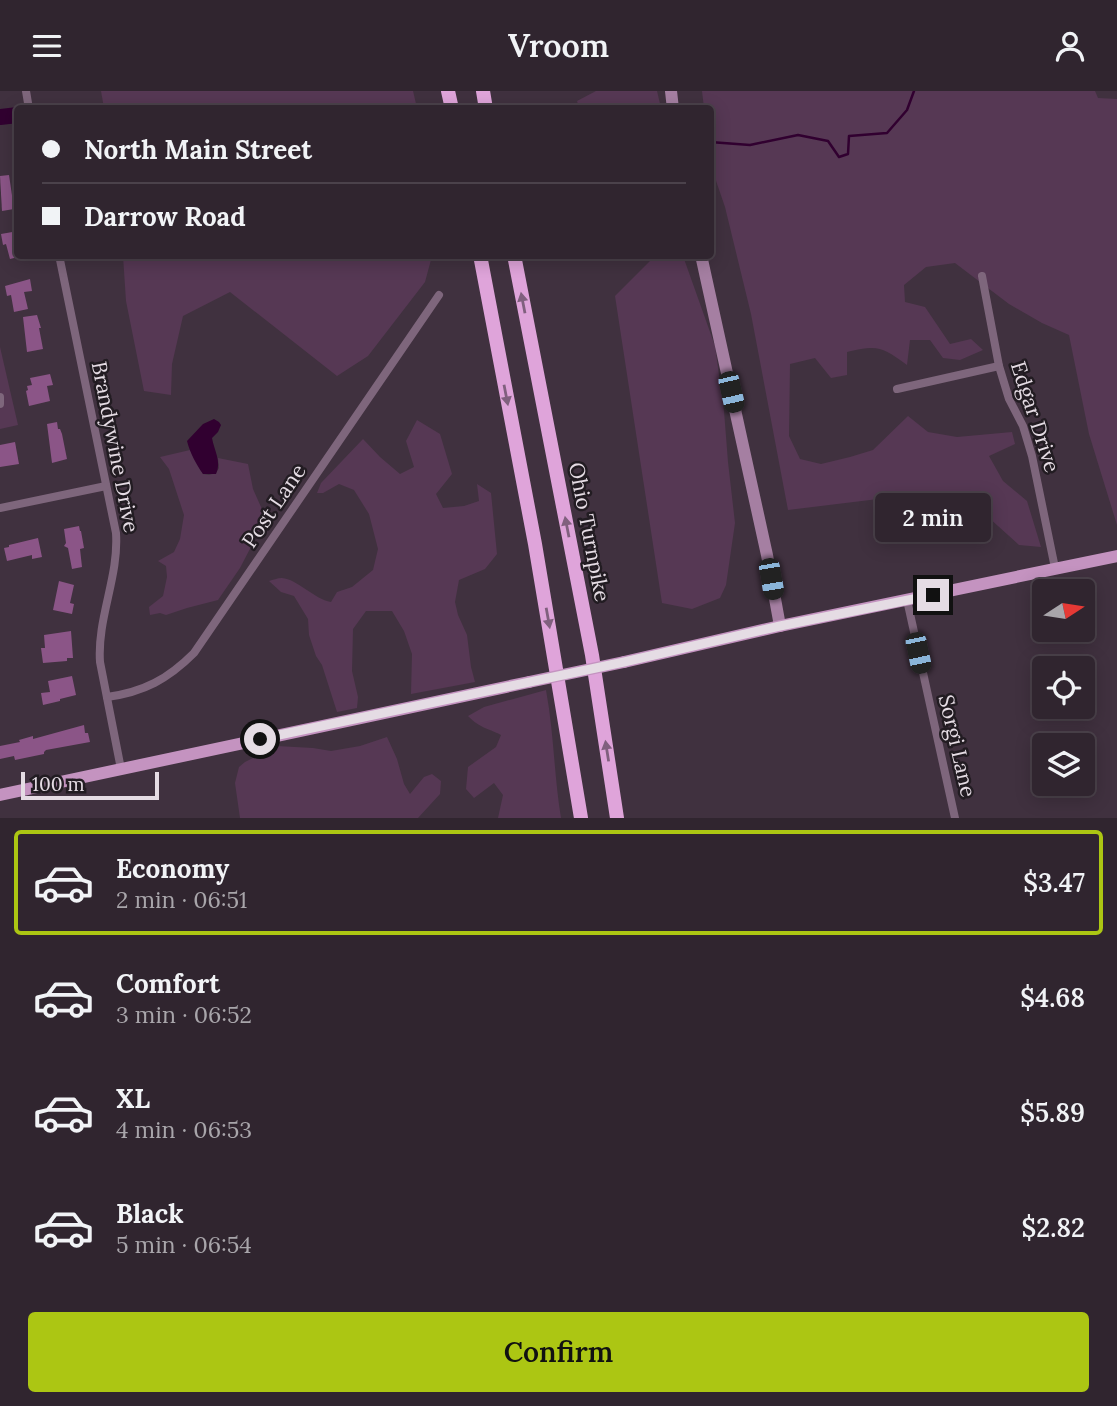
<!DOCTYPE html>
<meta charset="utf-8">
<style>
:root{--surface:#30252f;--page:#382d37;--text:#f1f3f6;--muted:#a8a5aa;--line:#4b424b;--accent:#acc613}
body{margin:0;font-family:Lora,serif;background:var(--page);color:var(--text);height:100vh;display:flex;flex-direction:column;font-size:26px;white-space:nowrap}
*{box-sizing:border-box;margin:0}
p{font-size:23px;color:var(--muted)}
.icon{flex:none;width:38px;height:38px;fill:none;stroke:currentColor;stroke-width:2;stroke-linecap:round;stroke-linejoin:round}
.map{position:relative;height:727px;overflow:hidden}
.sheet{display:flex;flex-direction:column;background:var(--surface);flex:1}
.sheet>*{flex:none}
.hud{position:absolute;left:14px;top:14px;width:700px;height:154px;border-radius:7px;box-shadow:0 4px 18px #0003,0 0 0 2px var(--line);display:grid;align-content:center;height:154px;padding:0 28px;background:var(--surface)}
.needle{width:46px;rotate:78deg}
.controls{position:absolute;left:1032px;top:488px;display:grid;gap:14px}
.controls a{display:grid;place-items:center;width:63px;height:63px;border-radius:7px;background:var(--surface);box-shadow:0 4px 18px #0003,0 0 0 2px var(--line);font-size:35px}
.scale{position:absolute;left:21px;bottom:18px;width:138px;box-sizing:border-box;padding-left:7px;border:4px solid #e5dce4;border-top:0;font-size:19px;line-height:24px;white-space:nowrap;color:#e5dce4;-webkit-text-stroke:5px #221c22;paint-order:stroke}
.end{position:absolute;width:32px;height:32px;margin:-16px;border:9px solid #e5dce4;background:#111;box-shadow:0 0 0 4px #111}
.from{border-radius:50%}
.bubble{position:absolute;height:49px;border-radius:7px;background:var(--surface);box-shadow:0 4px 18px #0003,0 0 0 2px var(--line);font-size:23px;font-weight:600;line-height:49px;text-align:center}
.car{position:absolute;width:21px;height:42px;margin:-21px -10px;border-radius:9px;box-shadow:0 0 5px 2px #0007;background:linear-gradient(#222 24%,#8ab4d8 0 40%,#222 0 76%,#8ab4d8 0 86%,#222 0)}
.hud b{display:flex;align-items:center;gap:24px;height:66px;font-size:26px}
.hud b+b{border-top:2px solid var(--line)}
.hud i{width:18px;height:18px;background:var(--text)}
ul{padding:12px 0 0;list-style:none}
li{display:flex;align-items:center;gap:21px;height:105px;margin:0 14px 10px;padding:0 14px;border:4px solid transparent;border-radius:7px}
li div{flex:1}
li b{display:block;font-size:26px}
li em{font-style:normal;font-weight:600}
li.on{border-color:var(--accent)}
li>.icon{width:63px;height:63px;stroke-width:1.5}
.button{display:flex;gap:14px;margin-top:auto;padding:14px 28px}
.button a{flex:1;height:80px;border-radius:7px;background:var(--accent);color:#111;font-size:28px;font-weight:600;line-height:80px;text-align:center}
header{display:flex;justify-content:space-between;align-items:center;height:91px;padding:0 28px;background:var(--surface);font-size:32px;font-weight:600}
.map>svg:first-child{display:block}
</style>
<header><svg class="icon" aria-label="menu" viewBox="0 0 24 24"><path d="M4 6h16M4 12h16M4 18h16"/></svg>Vroom<svg class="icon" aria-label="person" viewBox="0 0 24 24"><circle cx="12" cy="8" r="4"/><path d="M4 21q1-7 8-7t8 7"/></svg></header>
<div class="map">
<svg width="1117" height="727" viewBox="0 0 1117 727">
<rect width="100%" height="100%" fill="#40313f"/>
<g fill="#563854">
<path d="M101,0H413L417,17H104Z"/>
<path d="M596,0H657L661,17H579L577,10Z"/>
<path d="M702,0H1095L1098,7L1117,8V434L1089,343L1069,244L1042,232L1009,213L955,172L926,176L904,194L905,211L925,216L950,253L971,248L983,259L960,269L943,267L930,249H910L907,274C881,255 878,254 847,261V284L831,287L815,267L790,273L789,345L800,368L821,373L850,366L873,359L908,325L928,341L957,346L1012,341L1015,353L989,365L1003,390L1027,410L1041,456L1019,454L988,426L966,428L941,437L922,423L911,404L788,419L751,223L725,116L713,81L710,66V18L704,17Z"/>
<path d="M123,165V164L432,165L425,191L368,265L337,285L230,201L183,225L172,273L171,304L144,300L126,210Z"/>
<path d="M652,165H683L715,255L724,320L728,371L735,432L726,494L720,507L692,518L662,512L615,205L650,170Z"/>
<path d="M0,256L18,334L0,338Z"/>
<path d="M417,329L440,343L452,383L436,403L443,417L464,415L479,410L477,393L491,402L497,463L485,478L459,489L455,511L458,524L467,544L471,576L475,591L411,603L412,563L404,540L392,520H366L353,538L352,580L358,606L357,617L337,621L322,574L316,565L309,544L308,528L294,505L281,501L269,490C273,489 277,487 282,487C297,488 314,508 331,511L337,501L352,496L373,479L378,458L369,423L354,399L339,393L323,402H317L321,392L363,348L380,366L400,383L414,376L406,350Z"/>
<path d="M190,359L203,383L209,384L216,382L219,377L218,367L248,373L253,398L261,416L265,429L240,477L218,509L187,517L166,524L160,522L150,524L149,516L163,505L167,486L166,475L158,470L174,461L180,448L184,424L169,378L160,366Z"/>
<path d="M546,599C554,642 554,685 561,727H498L503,704L494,692L474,707L466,698L468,676L496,656L501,644C486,636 481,638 468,625L484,616Z"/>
<path d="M387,646L397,668L404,693L410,703L424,686L432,683L441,690L440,703L418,727H240L235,692L239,676L245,671L277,655L313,657L331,660L360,655Z"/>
</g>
<path fill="#310030" d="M214,328L219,331L221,334L218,341L212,347C214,359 222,371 216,383H203C196,373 190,362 187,350L203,333Z"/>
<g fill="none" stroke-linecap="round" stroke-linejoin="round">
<path stroke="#310030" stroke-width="2.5" d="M710,51L750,54L798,44L828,50L839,66L848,63L849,45L887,42L907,19L914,0"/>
<path stroke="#310030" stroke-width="16" d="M0,26L18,24"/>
</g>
<g fill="#8b5587">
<path d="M9,84L14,118L2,120L0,85Z"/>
<path d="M18,140V166L10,168L6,153L3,154L1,143Z"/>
<path d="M30,188L32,200L24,201L28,218L14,221L11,204L7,205L5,195Z"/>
<path d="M37,224L41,237H39L43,258L27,261L23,226Z"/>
<path d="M50,283L53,294L47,295L50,310L29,315L26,300L28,299L27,295L32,294L30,287Z"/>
<path d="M57,331L58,338H60L62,343L67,368L52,372L47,333Z"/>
<path d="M15,351L19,373L0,376V354Z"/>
<path d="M79,435L80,440H81L84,457L80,458L82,476L72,478L68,457L64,455L66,452L64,438Z"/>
<path d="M38,447L42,466L32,468V464L7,470L4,457L9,456V454Z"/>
<path d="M59,490L74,494L70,512L74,513L72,523L53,519Z"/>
<path d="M71,540L73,567H67V570L43,572L41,557H45L44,544Z"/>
<path d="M72,585L76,604L60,608V610L43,614L41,602L50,601L48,590Z"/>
<path d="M84,634L85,642H88L90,651L46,659L44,661V663L15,669L14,665L0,668V655L20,651L19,649L33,645V648Z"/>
</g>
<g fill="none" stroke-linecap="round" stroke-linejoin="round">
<g stroke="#7e667c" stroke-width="8">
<path d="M26,0L29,18"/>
<path d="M59,164L116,442C119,486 97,527 100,571L121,678"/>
<path d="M982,185L999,275L1009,308L1023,335L1032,365L1055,477"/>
<path d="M897,298L999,275"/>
<path d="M0,306V313"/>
<path d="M0,417L106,395"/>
<path d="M907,509L955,727"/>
<path d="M107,606C144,601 168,588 194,562L439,204"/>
</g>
<g stroke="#a57fa2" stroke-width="12">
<path d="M671,0L673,18"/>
<path d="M701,164L767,464L780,535"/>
</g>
<g stroke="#c493c0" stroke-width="12">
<path d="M624,571L780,535L1117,465"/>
<path d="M0,704L529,591"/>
</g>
<g stroke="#dfa4da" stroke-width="14">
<path d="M448,0L452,18"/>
<path d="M483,0L486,18"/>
<path d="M480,164L535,453L581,727"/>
<path d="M514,164L592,564L617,727"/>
</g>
<path stroke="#c493c0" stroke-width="12" d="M529,591L624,571"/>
</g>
<defs><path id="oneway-solid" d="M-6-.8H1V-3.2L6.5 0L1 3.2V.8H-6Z" transform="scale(1.75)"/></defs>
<g fill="#80607e">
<use href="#oneway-solid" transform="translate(523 212) rotate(-101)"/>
<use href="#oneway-solid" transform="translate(506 304) rotate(79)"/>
<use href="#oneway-solid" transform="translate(567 436) rotate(-101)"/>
<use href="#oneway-solid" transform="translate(548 527) rotate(80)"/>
<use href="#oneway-solid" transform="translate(607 660) rotate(-99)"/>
</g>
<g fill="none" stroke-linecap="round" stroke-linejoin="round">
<path stroke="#e5dce4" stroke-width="9" d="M260,648L624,571L780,535L933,504"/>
</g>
<g text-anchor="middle" stroke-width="5" stroke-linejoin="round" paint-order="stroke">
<g font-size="21" fill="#e5dce4" stroke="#221c22">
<text transform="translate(1035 326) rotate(72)" y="7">Edgar Drive</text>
<text transform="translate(115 356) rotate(79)" y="7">Brandywine Drive</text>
<text transform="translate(274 415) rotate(-56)" y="7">Post Lane</text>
<text transform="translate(589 441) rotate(79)" y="7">Ohio Turnpike</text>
<text transform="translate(957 655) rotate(77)" y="7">Sorgi Lane</text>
</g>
</g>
</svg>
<div class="controls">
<a><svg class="needle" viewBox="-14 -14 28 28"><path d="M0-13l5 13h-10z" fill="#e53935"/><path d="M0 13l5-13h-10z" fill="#a8a5aa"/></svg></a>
<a><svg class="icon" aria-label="locate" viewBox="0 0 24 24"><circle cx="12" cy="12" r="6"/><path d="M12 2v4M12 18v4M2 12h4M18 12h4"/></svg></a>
<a><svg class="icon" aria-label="layers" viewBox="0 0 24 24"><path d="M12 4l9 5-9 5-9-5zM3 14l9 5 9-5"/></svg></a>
</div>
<div class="scale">100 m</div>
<i class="end from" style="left:260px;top:648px"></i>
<i class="end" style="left:933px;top:504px"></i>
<div class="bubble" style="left:875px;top:402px;width:116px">2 min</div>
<i class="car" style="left:731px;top:301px;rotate:167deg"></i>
<i class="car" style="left:771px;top:488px;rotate:170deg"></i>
<i class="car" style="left:918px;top:562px;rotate:168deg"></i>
<div class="hud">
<b><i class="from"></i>North Main Street</b>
<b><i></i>Darrow Road</b>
</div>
</div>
<section class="sheet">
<ul>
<li class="on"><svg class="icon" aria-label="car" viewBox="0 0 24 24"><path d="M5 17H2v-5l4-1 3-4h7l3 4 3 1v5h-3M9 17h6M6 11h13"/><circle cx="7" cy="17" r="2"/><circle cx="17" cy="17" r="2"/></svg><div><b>Economy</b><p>2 min · 06:51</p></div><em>$3.47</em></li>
<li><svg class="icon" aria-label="car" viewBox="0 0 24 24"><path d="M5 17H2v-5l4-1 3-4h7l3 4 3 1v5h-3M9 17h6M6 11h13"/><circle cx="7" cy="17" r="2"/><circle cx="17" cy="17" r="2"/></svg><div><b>Comfort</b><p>3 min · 06:52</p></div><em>$4.68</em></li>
<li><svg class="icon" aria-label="car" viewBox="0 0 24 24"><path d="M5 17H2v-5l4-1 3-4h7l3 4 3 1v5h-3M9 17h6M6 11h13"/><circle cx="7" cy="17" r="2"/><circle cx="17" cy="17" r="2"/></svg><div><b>XL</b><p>4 min · 06:53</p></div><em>$5.89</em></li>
<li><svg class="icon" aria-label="car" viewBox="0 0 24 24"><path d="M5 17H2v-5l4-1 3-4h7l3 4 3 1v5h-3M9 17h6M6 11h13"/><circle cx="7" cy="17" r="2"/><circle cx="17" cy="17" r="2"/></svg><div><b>Black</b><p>5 min · 06:54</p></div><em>$2.82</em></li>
</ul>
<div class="button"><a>Confirm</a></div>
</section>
